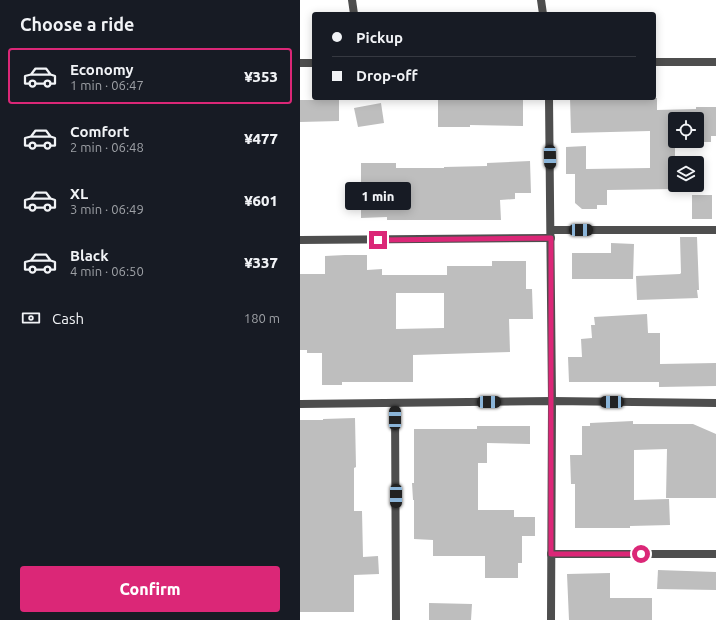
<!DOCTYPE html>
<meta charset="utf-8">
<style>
:root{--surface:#171b24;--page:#20242c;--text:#f1f3f6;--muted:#9ea1a6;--line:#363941;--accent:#db2777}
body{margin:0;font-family:Ubuntu,sans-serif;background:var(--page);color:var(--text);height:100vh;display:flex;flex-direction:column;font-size:15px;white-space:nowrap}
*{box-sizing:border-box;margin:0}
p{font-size:13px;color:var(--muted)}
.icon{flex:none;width:22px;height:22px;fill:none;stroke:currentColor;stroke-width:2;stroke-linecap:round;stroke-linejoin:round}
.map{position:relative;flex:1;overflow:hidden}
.drawer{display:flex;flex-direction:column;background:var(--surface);width:300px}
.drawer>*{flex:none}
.top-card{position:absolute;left:12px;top:12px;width:344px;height:88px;border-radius:4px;box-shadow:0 2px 10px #0003;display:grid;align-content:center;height:88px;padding:0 20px;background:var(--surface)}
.buttons{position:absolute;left:368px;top:112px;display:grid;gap:8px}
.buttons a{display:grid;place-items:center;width:36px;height:36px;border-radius:4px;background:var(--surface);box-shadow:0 2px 10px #0003;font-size:20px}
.end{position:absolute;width:18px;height:18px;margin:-9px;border:5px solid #db2777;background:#fff;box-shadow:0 0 0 2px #fff}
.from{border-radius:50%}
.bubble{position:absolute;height:28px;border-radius:4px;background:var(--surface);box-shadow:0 2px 10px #0003;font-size:13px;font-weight:800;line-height:28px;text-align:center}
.car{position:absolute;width:12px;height:24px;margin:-12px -6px;border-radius:5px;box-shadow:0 0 3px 1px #0007;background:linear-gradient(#222 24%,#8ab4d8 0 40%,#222 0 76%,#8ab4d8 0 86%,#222 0)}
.top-card b{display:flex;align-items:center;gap:14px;height:38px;font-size:15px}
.top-card b+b{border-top:1px solid var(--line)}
.top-card i{width:10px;height:10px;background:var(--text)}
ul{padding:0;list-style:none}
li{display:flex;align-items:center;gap:12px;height:56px;margin:0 8px 6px;padding:0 12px;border:2px solid transparent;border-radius:4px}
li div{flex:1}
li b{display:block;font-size:15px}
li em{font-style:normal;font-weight:800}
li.on{border-color:var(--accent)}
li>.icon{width:36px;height:36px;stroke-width:1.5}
h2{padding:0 20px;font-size:18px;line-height:48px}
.pay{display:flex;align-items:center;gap:10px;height:44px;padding:0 20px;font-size:15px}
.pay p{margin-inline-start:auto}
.button{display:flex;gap:8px;margin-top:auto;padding:8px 20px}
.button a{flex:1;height:46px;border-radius:4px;background:var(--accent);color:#fff;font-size:16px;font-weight:800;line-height:46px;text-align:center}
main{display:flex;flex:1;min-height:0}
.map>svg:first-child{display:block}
</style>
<main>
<section class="drawer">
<h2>Choose a ride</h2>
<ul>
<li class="on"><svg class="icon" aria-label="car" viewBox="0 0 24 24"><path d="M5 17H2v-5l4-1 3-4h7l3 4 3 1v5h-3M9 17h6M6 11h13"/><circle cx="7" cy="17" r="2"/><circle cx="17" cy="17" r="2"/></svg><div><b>Economy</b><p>1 min · 06:47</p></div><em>¥353</em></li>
<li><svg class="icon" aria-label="car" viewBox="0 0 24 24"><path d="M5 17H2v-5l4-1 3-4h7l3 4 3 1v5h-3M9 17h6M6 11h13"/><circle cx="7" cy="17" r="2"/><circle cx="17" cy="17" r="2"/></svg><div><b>Comfort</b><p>2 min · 06:48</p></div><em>¥477</em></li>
<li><svg class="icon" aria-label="car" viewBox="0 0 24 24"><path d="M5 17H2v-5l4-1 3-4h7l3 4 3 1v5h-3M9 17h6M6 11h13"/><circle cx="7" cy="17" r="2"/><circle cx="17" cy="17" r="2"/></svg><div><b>XL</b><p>3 min · 06:49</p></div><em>¥601</em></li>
<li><svg class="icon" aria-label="car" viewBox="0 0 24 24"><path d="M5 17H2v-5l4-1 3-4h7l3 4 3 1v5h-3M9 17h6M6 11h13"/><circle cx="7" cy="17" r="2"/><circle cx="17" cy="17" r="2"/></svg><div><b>Black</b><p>4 min · 06:50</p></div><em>¥337</em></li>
</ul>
<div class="pay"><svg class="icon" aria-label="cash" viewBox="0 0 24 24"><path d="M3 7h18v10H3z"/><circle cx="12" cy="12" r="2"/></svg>Cash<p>180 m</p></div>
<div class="button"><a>Confirm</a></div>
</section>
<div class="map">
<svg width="416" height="620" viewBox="0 0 416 620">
<rect width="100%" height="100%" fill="#fff"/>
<g fill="#bebebe" fill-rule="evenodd">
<path d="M193,98H223V126L170,125V127H138V100Z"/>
<path d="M270,98H357V110L396,109V107H416V136H411V142H375V189L307,190V205H297V209H282L275,203V174H266V147L286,146V169L350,168V131L271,133ZM375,119H397V141H375Z"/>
<path d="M0,100H39V121L0,122Z"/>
<path d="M81,103L84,123L58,127L54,108Z"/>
<path d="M230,161L231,193H215V199L200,200L201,220H87V217L61,218V163H96V168H144V167L187,166V163Z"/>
<rect x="392" y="195" width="20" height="24"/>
<path d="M380,237H397L399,290H397L398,298L337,300L336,276L380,274L381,273Z"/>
<path d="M311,243L334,244L333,279H272V253H311Z"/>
<path d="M45,255H67V270L82,269V275H147V266H192V261H226V289H232L233,319H209L210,352L113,355V382H42V385H22V353H7V350H0V274H25V256ZM96,293H144V328L96,329Z"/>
<path d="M347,314L348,333H360V364L416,363V386L359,387V382H269L268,357H282L281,339L292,338L291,325H295L294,317Z"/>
<path d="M55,418L56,467L54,468V511H62L63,557L78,556L79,574L54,575V612H0V420H23V419Z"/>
<path d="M333,421V424H393L416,434V498H366L367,449L334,450V500L369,499L370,525L330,526V528H275V484H271L270,455H282V426H290V423Z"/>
<path d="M177,426H230V444L187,443V463H178V510H214V517H235V536H222V563H218V578H185V556H133V540L114,539V500H113L112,483H114V429H177Z"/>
<path d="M358,570L416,572V590L357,589Z"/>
<path d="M310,573V598H352V620H269L267,574Z"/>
<path d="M129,603L172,604L171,620H129Z"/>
</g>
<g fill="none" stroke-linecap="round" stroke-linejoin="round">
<g stroke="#4e4e4e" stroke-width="8">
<path d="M52,0L54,14"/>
<path d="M241,0L243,14"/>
<path d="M249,98L252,401L251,620"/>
<path d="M251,230H416"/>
<path d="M95,403L96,620"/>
<path d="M251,554H416"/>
</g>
<g stroke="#4e4e4e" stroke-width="8">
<path d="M354,62H416"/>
<path d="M0,63H14"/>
<path d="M0,240L251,238"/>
<path d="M0,404L252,401L416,403"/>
</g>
</g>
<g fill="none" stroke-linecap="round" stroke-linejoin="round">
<path stroke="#db2777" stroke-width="5" d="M78,240L251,238V554H341"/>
</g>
</svg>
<div class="buttons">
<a><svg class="icon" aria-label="locate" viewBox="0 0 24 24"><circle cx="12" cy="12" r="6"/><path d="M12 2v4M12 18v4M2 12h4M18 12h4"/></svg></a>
<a><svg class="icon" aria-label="layers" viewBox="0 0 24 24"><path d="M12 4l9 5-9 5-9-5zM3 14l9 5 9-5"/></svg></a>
</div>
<i class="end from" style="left:341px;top:554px"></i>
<i class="end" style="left:78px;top:240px"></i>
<div class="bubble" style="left:45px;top:182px;width:66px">1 min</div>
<i class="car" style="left:250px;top:157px;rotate:179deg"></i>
<i class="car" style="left:281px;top:230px;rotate:90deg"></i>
<i class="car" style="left:189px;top:402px;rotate:89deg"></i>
<i class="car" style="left:312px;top:402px;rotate:270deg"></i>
<i class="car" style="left:95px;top:418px;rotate:0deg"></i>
<i class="car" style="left:96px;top:496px;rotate:180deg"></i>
<div class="top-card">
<b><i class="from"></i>Pickup</b>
<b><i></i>Drop-off</b>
</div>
</div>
</main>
